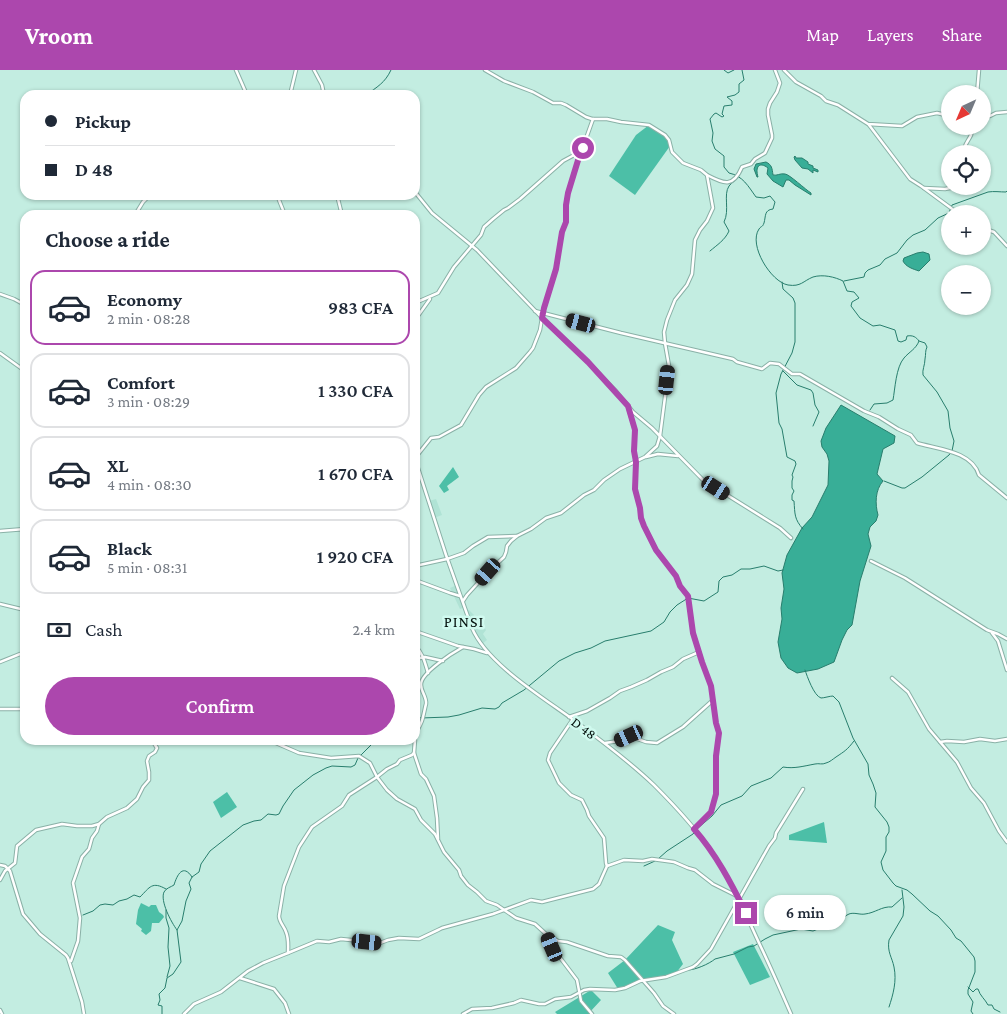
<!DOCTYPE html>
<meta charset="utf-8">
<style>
:root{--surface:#fff;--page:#f6f6f7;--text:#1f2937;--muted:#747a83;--line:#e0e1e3;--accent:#ac47ad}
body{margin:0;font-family:"Crimson Pro",serif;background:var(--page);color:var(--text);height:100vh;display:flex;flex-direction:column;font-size:19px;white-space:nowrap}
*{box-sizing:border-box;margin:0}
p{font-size:16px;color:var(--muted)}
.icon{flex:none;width:28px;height:28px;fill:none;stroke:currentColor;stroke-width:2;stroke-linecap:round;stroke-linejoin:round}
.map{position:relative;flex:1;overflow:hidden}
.sheet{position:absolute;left:20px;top:140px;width:400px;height:535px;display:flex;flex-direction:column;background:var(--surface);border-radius:15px;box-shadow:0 1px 4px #0004}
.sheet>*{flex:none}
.guide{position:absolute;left:20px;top:20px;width:400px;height:110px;border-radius:15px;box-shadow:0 1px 4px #0004;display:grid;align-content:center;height:110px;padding:0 25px;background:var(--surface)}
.needle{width:32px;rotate:224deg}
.fabs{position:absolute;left:941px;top:15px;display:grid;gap:10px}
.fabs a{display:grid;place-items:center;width:50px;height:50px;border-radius:50%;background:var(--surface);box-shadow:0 1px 4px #0004;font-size:25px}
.end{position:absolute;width:22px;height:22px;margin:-11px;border:6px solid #ac47ad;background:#fff;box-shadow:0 0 0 2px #fff}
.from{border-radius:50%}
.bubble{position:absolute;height:35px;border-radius:18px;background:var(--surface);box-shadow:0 1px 4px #0004;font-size:16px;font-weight:600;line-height:35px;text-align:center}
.car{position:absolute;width:15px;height:30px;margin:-15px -8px;border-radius:6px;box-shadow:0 0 4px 1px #0007;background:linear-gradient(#222 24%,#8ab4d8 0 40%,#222 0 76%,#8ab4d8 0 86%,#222 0)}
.guide b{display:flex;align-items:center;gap:18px;height:48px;font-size:19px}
.guide b+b{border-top:1px solid var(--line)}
.guide i{width:12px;height:12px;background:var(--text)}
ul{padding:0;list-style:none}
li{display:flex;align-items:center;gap:15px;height:75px;margin:0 10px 8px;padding:0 15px;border:2px solid var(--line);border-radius:15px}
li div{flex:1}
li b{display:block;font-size:19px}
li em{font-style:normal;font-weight:600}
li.current{border-color:var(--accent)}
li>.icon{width:45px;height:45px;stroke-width:1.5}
h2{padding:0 25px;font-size:22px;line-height:60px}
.pay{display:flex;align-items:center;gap:12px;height:55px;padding:0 25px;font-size:19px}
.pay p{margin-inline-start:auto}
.primary-button{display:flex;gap:10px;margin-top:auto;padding:10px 25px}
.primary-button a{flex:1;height:58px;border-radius:30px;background:var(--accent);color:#fff;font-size:20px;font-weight:600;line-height:58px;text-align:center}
header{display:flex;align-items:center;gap:30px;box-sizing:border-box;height:70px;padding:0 25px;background:var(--accent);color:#fff}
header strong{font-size:24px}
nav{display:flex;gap:28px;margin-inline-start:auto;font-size:18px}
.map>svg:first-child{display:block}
</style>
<header>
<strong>Vroom</strong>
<nav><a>Map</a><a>Layers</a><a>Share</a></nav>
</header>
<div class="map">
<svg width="1007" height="944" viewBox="0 0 1007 944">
<rect width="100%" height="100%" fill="#c3ede1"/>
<g fill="#b0e3d5">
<path d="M436,429L442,445L434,448L429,431Z"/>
<path d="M457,515L465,537L460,539L450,518Z"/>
<path d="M469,540L480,551L486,560L483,564L487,570L482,574L477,568L466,541Z"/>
</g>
<g fill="#4cbfa7">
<path d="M649,55L665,65L670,76L635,125L609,106L636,65Z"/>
<path d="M453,397L459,407L447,416L449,420L444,423L439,416Z"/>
<path d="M227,722L237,737L221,748L213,732Z"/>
<path d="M824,752L827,773L789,770V765Z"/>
<path d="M141,833L149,837L151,835H156L159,842L163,845L164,847L159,853H152L151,861L146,865L141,861L142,859L136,854L138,840Z"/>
<path d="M658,855L675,862L672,870L683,894L676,903L666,907L640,911L618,919L608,903L625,890Z"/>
<path d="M753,874L770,907L750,915L733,882Z"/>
<path d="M591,920L601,930L589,943L590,944H557L555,942Z"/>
</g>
<g fill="#38ae97" stroke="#287e6d">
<path d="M795,86L796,88H802L808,92V94L813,96V98L818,100V102L813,100V103L808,99L802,98L795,90L794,87Z"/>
<path d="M766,92C772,95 772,98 773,105C777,106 780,103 785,104C789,104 806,120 811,123V125L795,115L789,110H786L783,117L773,111L767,104L768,98C759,91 755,97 758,107H757L754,99L756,94Z"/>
<path d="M923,182L929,184L930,190L919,201C913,199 906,197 903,191L904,188L917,183Z"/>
<path d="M841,335L895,366L894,373L883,379L877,404L883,411C875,420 875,434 878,445L876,451L870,457L868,464L871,476L860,511L852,555L847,560L842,570L834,592L818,599L797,603L788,598L781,588L778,572L782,549L781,538L784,519L782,503L787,485L802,458L812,447L828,415L829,391L827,384L822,377L821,371L826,358Z"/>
</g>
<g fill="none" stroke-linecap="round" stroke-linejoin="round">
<g stroke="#287e6d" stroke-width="1">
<path d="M724,0L728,3L734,0"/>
<path d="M742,0L744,10L739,14V22L735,25L727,27L732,31V35L724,36L722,44L724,46L722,47L716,43L714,44L710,49L713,63L712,71L715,79L724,86V97L729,103C743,106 748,116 756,127L764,128L770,126L775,132L773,139C764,140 766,146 764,153C762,158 762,155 759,159C748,175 771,212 788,215C801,217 803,211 813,207C823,204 835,207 843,211L847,221L854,222L859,228L852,232L851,236L860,248L873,256L880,255L895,260L898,271L901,272L906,270L907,266C913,265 916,267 919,271C916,279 909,282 904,288C896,297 895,319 893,330L887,333L874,334L870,340"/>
<path d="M366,25C377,17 385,13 391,0"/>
<path d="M710,181C717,175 725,170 729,161L724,152C730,140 723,125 729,116C732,112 736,111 738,107"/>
<path d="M844,211L864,207L865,203L868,200L880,195L885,189L897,183L907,170L913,165L925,160L938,148L949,143L952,135L988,122C994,121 1000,122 1006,122L1007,121"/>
<path d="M782,212L783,219L793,228L795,233V272L792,283L781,304L776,323L779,353L782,359L787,387L795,391L796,394L792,405L793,407L792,411V418L794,421L792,425V430L794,431C795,444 794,449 803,459"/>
<path d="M783,301L797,315L811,320L813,323L815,335L819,342L813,356"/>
<path d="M884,411L902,418H905L922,407L949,385L952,381L954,371L950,358L948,341L937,322L923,305C922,300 925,295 925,289C926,284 925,281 927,277L925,273L919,271"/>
<path d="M805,600C807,606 814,626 821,628C824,628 830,626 833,626L839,632L853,668L868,694L869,705L873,714L876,723L875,737L887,752L889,757V762L886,767V781L881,792L883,800L893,813L896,816L907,820L912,824L930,841L938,846L951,860L956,868L961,871L974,887L975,891V902L968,920V924L973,932L971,941L973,944"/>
<path d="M415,646L421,648L448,647L459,645L482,638L495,639L499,637L502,633L524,620L559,591L575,583L591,578L605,571L651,561L664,552L670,542L677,535L688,528L704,531L718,522L719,511L723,507L732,505L741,499H750L764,496L778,501L783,500"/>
<path d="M658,789L667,781L693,764L698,758L712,746L721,735L742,726L751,716L771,708L783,697C794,699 804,696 815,694C819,693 822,695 826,693C830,692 833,689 836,687C845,681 847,680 854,671"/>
<path d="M644,796L655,791"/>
<path d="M166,840V848L169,858L168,877L170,896L167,907"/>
<path d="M83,845L93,841L100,835L105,834L113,835L119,831L127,829L134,825L140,827C150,817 152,811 166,819"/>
<path d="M177,860C171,852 160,831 164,822C166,818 171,817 174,815C177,805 183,793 192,807"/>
<path d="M688,900C695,900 709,894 715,889L734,884L748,877L754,876L765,869L773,865L801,859L813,861L823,857L835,849H842C844,848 846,845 849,844C854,842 860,845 865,844C875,843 882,836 892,837L902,828"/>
<path d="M968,917L973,922L976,919H978C980,926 985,929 988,935H992L994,939L1000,942"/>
<path d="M889,937C893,925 897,911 894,897C892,887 887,882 889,870L903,846L904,837L902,820"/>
<path d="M162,944V936L158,935L160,930L159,924L165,918L167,908L173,904L181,892L177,860L182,851L186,831L191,819L189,813L192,807L199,802L201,794L210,781L243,755L254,751L261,750L268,744L276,745L279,744L283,736L294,720L313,705L326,698L332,696L351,697L355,695L358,688L376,670"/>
</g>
<g stroke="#8ab1a7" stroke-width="4.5">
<g id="minor">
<path d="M236,0L247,25"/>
<path d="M314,0L322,15L324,25"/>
<path d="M784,0L796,12L821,26L826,31L838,35L868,54L902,56L917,47L937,43L950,46"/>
<path d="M977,24L979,0"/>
<path d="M290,25L296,0"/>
<path d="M982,45L990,46L996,43L1007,42"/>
<path d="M869,55L910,109L921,116L959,144"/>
<path d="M964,84C963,75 968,72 971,65C972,62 972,59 973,56"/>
<path d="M707,105C724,114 733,118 742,97L751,94L755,89L765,83L772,68V65L768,45V39L770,33L777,22L780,13L775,0"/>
<path d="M924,118L945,119L960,116"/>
<path d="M415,122L432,143L477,180L546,252L588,292L615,320L633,342L652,358L703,410L780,458L791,468"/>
<path d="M277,125L285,145"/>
<path d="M337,125L342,145"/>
<path d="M135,145L143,132L150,125"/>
<path d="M982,158L994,162L1007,176"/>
<path d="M0,224L14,229L25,235"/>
<path d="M415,233L438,223L454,197L481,165L484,157L493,149L504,140L508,138L520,129L563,91L576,84L583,77L593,49"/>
<path d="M535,241L621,263L733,289L737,292L762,299L770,293L779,294L792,304H800L864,341L879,347L898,359L911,365L917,373C937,379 972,381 979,405L1007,428"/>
<path d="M543,242L556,199L562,162L566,152V135L568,123L579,87L583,77"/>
<path d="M415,250L430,229"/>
<path d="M0,283L25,301"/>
<path d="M628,337L635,360L634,381L636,392L635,419L640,438L641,448L644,456L656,480L676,506L680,516L688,526L693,563L702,592L711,616L716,653L719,663L716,686V724L711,742L694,759"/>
<path d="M646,387L658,384L678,386"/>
<path d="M415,388L431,368L439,367L461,355L479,325L486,317L516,298L530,282L533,278L540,260L542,248"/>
<path d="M415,389L446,485L472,558C487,594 544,628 575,651C602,671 630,692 654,715C675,736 695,757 711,781C732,810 745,843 760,875C771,898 781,921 791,944"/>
<path d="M0,461L25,459"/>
<path d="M871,491L905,508L987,560L998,564L1007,569"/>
<path d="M415,496L447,489L464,483L473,476L488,467L517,466"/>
<path d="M415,510L450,523L460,526"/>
<path d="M463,531L467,525L488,502L504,487L506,482L507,476L511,471L517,466L531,459L546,448L561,443L584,425L594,420L604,410L620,399L645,387L657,376L660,366L669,296L665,273L664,262L667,250L675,230L687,215L692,204L695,170L700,160L707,151L713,138L707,105L701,100L683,93L672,82L669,70L665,65L649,55L621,52L607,49H592L586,47L566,35L561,33H553L533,22L504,11L485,0"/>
<path d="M0,534L25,540"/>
<path d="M415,561L458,576L474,579L487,583"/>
<path d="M992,563L998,571L1007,600"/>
<path d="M415,576C423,583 425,593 428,603"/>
<path d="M415,589L425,587L443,591"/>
<path d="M0,592L25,582"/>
<path d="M892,608L908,622L929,659L957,692L971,718L984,733L999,761L1007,772"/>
<path d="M0,639H25"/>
<path d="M569,647L587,641L610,628L620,621L631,617L647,610L661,602L673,597L683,589L699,582"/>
<path d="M573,649L550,683L548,690L559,713L571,725L582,730L587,740L589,746L604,768L606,793L607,796"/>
<path d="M415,667C416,661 419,658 421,653C423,650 425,637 426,634C427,627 421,622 421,615C420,603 454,582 463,577"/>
<path d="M269,670L299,683L331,688L359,686L370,693L377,707L387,720L397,729L415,739L421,750L435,764L444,782L459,800L461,806L468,815L477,822L486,831L497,835L516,848L535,854L547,865L552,877L577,910L581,931L592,944"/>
<path d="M940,672L947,671L964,672L980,669L995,671L1007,669"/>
<path d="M605,673L619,671L629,666L646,672L657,673L683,657L712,631"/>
<path d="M414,683L421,704L426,709L434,726L437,748L438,769"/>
<path d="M0,795L5,796L10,801L23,844L40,864L66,885L68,888L82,932L84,944"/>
<path d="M0,810L5,801L15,793L17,776L36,760L62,754L77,756H92L99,754L107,747L127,738L137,729L143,717L149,710V702L147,691L149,686L155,682L157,678L152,670"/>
<path d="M548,865L558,871L567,872L608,886L621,887L625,890L654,923L663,936L674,944"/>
<path d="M288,883L317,871L329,872L341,869L380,873L388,870L399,868L419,869L438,860L442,858L493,844L531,830L542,832L593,819L599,814L607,796L624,790L643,791L652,789L674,792L688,798L695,800L713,814L737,826"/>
<path d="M71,891L78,871L80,848L73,813L82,787L89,779L92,768L97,761L99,754"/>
<path d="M240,908L274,919L285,933L289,944"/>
<path d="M0,940L2,944"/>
<path d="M184,944L194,934L221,922L248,901L263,893L288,883C288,876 289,869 286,862C284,856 279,852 279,846L284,816L299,777L312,757L342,736L349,725L377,707L387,699L397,694L400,690L412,685L414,683L415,670"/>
<path d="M463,944L472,939L492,938L514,933L521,930L539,934H545L555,929L571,927L584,920L590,919L615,920L625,918L640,911L666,907L693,897L697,894L711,879L769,776L775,768L776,763L803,719"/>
</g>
</g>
<use href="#minor" stroke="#fff" stroke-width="2.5"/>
</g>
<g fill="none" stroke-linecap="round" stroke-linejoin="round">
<path stroke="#ac47ad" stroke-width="6" d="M583,78L579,87L568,123L566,135V152L562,162L556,199L544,238L542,248L588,292L628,336L635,360L634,381L636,392L635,419L640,438L641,448L644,456L656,480L676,506L680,516L688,526L693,563L702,592L711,616L716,653L719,663L716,686V724L711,742L694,759C716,784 731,813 746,843"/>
</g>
<g text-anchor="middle" stroke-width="5" stroke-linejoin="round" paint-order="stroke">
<g font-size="14" fill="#020f0b" stroke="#d0faef">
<text transform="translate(584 658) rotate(37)" y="5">D 48</text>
</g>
<g font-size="16" letter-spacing="1" fill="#020f0b" stroke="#d0faef">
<text x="464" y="557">PINSI</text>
</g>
</g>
</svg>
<div class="fabs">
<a><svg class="needle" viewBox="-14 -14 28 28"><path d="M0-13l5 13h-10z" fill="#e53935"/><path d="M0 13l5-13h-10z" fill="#747a83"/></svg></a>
<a><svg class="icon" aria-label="locate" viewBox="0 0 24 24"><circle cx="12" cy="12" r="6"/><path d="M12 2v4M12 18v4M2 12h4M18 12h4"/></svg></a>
<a>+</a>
<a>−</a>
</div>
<i class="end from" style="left:583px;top:78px"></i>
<i class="end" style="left:746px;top:843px"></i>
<div class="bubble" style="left:764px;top:825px;width:82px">6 min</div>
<i class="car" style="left:581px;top:253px;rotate:285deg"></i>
<i class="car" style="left:667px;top:310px;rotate:6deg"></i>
<i class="car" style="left:716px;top:418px;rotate:122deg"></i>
<i class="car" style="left:488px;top:502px;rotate:221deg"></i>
<i class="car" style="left:629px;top:666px;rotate:245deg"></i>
<i class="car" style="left:367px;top:872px;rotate:96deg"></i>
<i class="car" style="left:552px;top:877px;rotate:337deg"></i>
<div class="guide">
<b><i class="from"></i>Pickup</b>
<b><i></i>D 48</b>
</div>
<section class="sheet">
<h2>Choose a ride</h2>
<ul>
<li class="current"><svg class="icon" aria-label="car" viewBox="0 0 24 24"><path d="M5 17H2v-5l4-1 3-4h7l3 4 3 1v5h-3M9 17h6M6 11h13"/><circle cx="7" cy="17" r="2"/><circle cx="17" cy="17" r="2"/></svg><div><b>Economy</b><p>2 min · 08:28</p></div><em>983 CFA</em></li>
<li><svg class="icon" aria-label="car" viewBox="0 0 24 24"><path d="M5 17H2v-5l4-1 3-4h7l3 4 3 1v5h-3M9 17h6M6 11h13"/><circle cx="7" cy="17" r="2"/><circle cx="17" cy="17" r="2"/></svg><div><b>Comfort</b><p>3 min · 08:29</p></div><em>1 330 CFA</em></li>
<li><svg class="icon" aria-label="car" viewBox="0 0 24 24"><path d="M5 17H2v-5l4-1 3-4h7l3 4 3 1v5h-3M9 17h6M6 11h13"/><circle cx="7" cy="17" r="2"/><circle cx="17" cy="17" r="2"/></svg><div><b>XL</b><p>4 min · 08:30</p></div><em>1 670 CFA</em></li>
<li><svg class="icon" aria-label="car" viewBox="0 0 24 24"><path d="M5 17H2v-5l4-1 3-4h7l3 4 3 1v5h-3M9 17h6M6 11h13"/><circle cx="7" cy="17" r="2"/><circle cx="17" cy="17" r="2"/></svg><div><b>Black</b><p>5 min · 08:31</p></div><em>1 920 CFA</em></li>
</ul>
<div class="pay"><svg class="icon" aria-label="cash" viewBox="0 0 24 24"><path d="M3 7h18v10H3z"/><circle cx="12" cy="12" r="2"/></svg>Cash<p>2.4 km</p></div>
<div class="primary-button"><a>Confirm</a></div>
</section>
</div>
